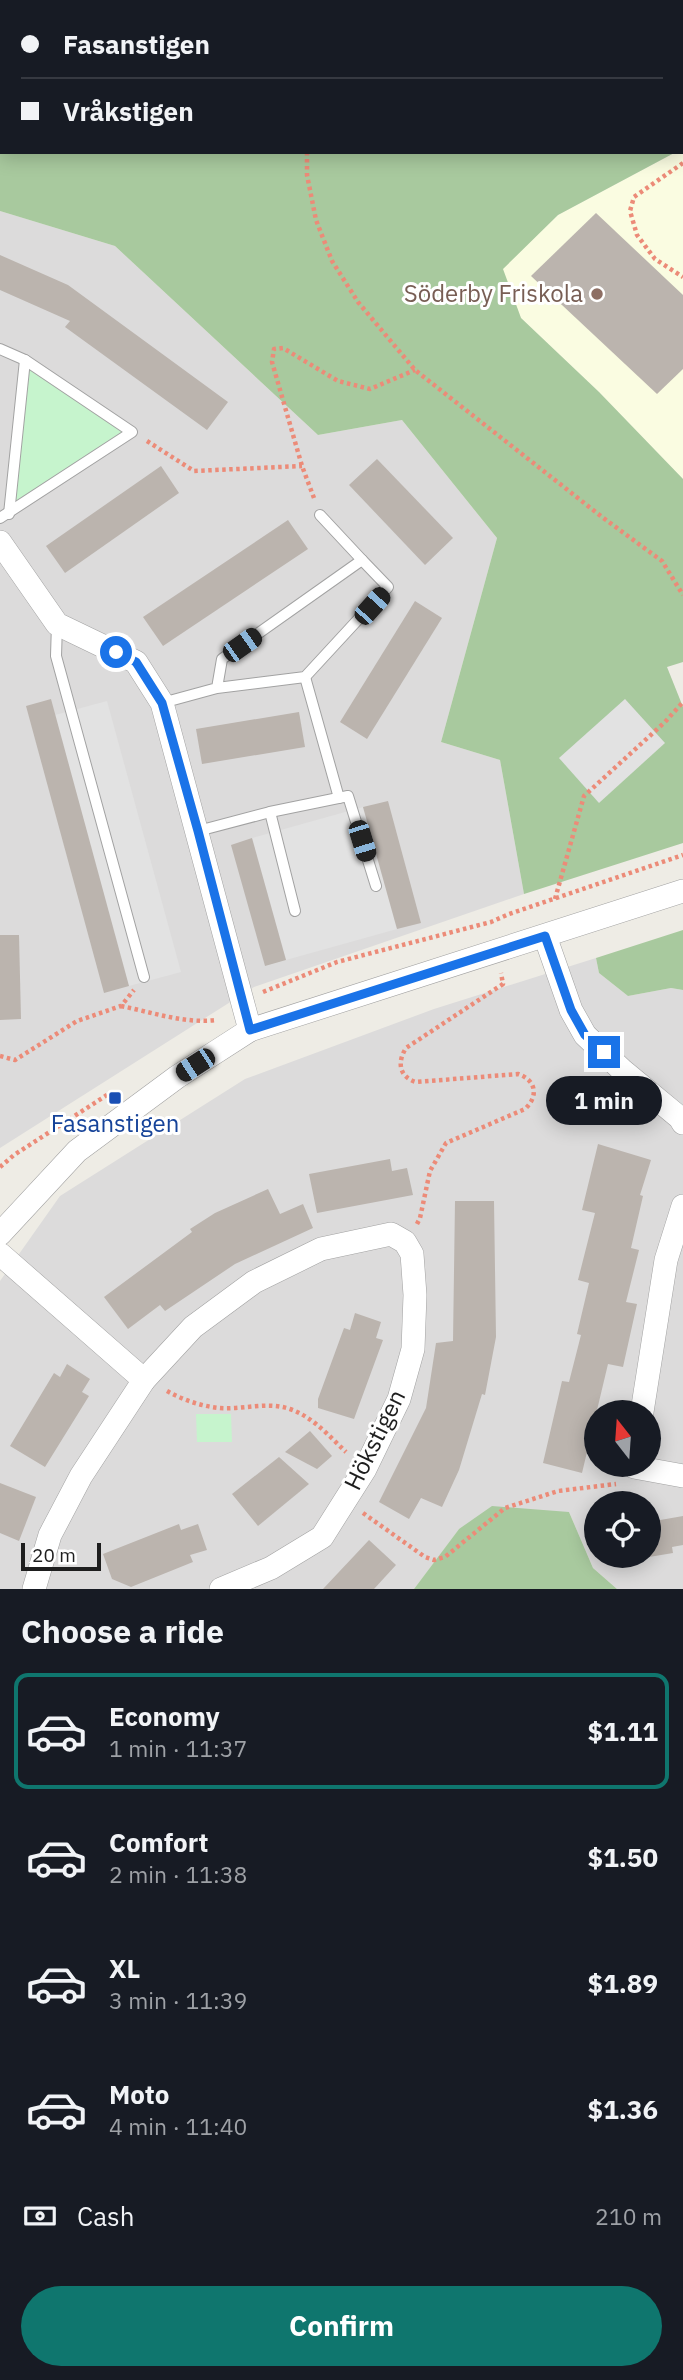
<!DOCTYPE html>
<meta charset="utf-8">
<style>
:root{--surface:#171b24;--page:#20242c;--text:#f1f3f6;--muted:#9ea1a6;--line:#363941;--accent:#0f766e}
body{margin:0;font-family:"IBM Plex Sans",sans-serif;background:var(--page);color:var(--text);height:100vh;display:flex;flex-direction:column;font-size:26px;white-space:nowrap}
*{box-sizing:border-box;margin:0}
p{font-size:23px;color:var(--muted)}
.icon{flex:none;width:38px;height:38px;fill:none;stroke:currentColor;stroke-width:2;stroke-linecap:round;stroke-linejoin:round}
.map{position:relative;height:1589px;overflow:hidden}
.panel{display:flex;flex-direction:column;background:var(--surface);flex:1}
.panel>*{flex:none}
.hud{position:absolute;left:0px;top:0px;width:684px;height:154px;box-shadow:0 4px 18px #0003;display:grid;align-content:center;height:154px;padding:0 21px;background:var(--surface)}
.needle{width:46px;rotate:343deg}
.controls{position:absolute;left:584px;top:1400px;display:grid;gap:14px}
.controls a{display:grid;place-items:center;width:77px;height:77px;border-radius:50%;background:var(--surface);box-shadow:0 4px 18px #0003;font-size:35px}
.scale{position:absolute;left:21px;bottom:18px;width:80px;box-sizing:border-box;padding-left:7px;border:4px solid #1e1e1e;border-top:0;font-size:19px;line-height:24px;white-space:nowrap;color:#1e1e1e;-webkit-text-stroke:5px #fff;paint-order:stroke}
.end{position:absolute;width:32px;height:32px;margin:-16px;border:9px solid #1a73e8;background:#fff;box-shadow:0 0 0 4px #fff}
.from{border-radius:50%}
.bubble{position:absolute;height:49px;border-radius:24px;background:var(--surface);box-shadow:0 4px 18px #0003;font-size:23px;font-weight:700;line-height:49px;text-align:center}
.car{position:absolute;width:21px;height:42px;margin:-21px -10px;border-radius:9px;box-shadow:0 0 5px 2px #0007;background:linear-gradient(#222 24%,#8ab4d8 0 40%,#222 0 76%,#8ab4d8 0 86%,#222 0)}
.hud b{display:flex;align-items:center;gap:24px;height:66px;font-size:26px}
.hud b+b{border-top:2px solid var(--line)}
.hud i{width:18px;height:18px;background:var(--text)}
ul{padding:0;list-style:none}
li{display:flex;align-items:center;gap:21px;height:116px;margin:0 14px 10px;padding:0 7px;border:4px solid transparent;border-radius:14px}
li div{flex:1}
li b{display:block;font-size:26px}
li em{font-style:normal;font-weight:700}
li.selected{border-color:var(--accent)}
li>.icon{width:63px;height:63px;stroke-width:1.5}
h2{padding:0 21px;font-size:32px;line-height:84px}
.pay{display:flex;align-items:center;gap:18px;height:77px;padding:0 21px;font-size:26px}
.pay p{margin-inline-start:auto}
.primary-button{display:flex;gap:14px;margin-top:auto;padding:14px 21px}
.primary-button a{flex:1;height:80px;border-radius:42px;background:var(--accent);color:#fff;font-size:28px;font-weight:700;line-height:80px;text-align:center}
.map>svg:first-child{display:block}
</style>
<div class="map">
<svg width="683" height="1589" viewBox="0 0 683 1589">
<rect width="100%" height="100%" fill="#eeece5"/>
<g fill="#dcdbdb" fill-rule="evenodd">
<path d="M0,211L115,246L318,435L402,420L497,538L441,742L500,760L524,894L254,987L0,1148Z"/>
<path d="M596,958L599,973L628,996L671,988L683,990V1589H617L593,1568L569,1512L459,1529L414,1589H0V1281L60,1196L245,1079L434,1009ZM597,1412H649V1465H597ZM597,1503H649V1556H597Z"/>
</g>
<path fill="#fafce1" d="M683,149V479L599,392L521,318L502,269L558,215L676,152H682Z"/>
<g fill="#a8c99e">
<path d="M134,0H683V149L682,2H134Z"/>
<path d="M0,125H2V152H676L558,215L503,269L521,318L599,392L683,479V662L667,667L683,707V843L524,894L500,760L441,742L497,538L402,420L318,435L115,246L0,211Z"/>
<path d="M683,930V990L671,988L628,996L599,973L596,958Z"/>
<path d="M492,1506L569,1512L593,1568L617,1589H414L459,1529Z"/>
</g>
<g fill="#c6f4cd">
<path d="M25,360L132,432L9,514Z"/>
<path d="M196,1414H231L232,1442H197Z"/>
</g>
<g fill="#e2e2e2">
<path d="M625,699L665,743L599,803L559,758Z"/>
<path d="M107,701L181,972L129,986L55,715Z"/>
<path d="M363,807L397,929L286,960L252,838Z"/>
</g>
<g fill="#bbb4ae">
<path d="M596,213L683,295V369L657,394L531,276Z"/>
<path d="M0,255L68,285L228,402L207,430L65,327L70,321L0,290Z"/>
<path d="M377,459L453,538L425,565L349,485Z"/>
<path d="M161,466L179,493L65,573L46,546Z"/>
<path d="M288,520L308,549L163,646L143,617Z"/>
<path d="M415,601L442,618L367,739L340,722Z"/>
<path d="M51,699L129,986L104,993L26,706Z"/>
<path d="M299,712L305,747L202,764L196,729Z"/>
<path d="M388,801L421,923L397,929L363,807Z"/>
<path d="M252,838L286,960L265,966L231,845Z"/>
<path d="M0,935H19L21,1019L0,1020Z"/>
<path d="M598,1144L651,1160L640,1195L643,1196L631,1248L639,1250L626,1302L637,1304L623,1367L608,1364L582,1473L543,1463L562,1381L569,1382L581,1335L577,1334L589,1283L578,1280L595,1213L582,1210Z"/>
<path d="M390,1159L392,1171L407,1168L413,1195L317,1213L309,1174Z"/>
<path d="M268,1189L280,1214L303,1204L313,1228L235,1264L165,1311L160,1305L128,1329L104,1297L192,1232L190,1229L215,1213Z"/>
<path d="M455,1201H494L496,1337L485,1395L482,1394L459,1470L442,1507L421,1498L409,1519L379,1502L426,1408L436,1343L453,1341Z"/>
<path d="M355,1313L381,1322L376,1338L383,1340L354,1419L318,1408V1399L344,1328L350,1330Z"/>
<path d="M67,1364L90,1379L82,1392L89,1396L45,1467L10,1446L54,1373L60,1377Z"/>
<path d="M310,1431L332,1456L317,1469L285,1452Z"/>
<path d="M279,1457L309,1484L258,1526L232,1494Z"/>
<path d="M0,1483L36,1497L19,1541L0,1533Z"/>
<path d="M683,1516V1545L672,1547L673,1553L649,1557V1522Z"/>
<path d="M179,1524L181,1530L198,1524L207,1550L190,1555L193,1562L131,1587L112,1579L103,1554Z"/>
<path d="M369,1540L396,1565L374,1589H323Z"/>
</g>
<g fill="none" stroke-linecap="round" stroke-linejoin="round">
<g stroke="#a2a2a2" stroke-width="12">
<g id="lane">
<path d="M0,349L25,360L132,432L0,518"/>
<path d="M9,514L25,360"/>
<path d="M320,515L362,560"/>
<path d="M57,624L56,656L144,977"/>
<path d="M305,677L339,798"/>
<path d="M162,703L217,688L222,659L362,560L388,587L305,677L217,688"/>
<path d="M270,812L295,911"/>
<path d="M198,831L270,812L348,796L376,886"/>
</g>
</g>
<g stroke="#a2a2a2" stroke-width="24">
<g id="street">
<path d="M0,542L57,624L136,662L162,703L250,1030"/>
<path d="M545,936L571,1010L585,1035L622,1070L680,1118L683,1123"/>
<path d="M0,1234L77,1151L177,1077L250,1030L683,891"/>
<path d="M0,1254L144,1380"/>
<path d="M642,1412L666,1260L683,1206"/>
<path d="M634,1465V1467L683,1476"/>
<path d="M34,1589L50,1535L81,1476L144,1380L193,1327L254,1282L321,1249L391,1234L405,1242L412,1254L415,1295L413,1349L399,1399L365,1469L322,1537L271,1568L221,1589"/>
</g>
</g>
<g stroke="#ec8b78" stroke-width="4.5" stroke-dasharray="3.5 3.5" stroke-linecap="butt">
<path d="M111,2L112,0"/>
<path d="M620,2L626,0"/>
<path d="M682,61H683"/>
<path d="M0,108H2"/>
<path d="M307,152V175L316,220L332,261L358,302L415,370L602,517L662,561L683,595"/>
<path d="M683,163L634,197L630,211L637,235L655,259L683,277"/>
<path d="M147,441L194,471L302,466"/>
<path d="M314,498L302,466L272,362L274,349L283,348L338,381L370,389L415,370"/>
<path d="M555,899L584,796L665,722L683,702"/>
<path d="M263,992L337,962L491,922L509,914L683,855"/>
<path d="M121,1006C151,1012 185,1024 216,1020"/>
<path d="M0,1056L15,1060L77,1021L121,1006L134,990"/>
<path d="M0,1167L14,1155L107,1095"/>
<path d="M417,1224L420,1218L430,1171L446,1143L525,1109C539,1096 536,1080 518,1074L416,1082C399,1077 397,1062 406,1048L503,984L501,973"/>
<path d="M167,1391C183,1400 201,1406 219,1408C243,1410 267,1401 290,1409C313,1417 329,1436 346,1452"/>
<path d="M363,1513L425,1557L434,1560L445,1557L505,1508L558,1491L616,1484"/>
</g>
<use href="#lane" stroke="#fff" stroke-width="10"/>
<use href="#street" stroke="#fff" stroke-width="23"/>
</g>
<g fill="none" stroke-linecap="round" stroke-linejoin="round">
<path stroke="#1a73e8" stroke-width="9" d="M116,652L136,662L162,703L198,831L250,1030L545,936L571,1010L585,1035L604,1052"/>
</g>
<circle fill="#8d6e63" stroke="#fff" stroke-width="2.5" cx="597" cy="294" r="7"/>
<rect fill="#1a4fb4" stroke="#fff" stroke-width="2.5" x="108" y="1091" width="14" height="14" rx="3.5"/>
<g text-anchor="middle" stroke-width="6" stroke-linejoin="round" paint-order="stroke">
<g font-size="24" fill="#785e54" stroke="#fff" text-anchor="end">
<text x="583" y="302">Söderby Friskola</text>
</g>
<g font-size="24" fill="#164399" stroke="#fff">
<text x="115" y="1132">Fasanstigen</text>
</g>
<g font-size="24" fill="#1e1e1e" stroke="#fff">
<text transform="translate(375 1440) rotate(-64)" y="8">Hökstigen</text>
</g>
</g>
</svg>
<div class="controls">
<a><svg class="needle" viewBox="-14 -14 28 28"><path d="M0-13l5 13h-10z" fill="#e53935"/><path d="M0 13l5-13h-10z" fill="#9ea1a6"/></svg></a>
<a><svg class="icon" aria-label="locate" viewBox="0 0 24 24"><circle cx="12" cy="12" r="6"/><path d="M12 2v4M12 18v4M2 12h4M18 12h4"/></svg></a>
</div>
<div class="scale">20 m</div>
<i class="end from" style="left:116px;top:652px"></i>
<i class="end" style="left:604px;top:1052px"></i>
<div class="bubble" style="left:546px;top:1076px;width:116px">1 min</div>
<i class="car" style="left:372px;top:606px;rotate:42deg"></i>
<i class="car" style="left:242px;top:645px;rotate:55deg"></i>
<i class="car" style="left:362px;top:841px;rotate:163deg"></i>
<i class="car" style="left:195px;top:1065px;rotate:237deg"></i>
<div class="hud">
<b><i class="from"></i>Fasanstigen</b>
<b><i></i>Vråkstigen</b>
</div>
</div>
<section class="panel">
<h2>Choose a ride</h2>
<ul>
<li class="selected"><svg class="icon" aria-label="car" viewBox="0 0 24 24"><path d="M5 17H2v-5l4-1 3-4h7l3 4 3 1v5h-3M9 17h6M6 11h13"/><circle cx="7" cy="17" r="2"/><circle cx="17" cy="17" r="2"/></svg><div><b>Economy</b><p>1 min · 11:37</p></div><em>$1.11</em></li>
<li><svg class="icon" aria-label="car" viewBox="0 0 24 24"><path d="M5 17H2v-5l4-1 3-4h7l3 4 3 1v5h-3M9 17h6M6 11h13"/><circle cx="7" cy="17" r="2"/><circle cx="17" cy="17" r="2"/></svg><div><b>Comfort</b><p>2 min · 11:38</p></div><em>$1.50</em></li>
<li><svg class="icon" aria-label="car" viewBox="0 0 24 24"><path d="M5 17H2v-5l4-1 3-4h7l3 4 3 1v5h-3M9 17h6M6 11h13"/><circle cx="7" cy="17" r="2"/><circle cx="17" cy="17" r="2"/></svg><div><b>XL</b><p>3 min · 11:39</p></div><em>$1.89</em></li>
<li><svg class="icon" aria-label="car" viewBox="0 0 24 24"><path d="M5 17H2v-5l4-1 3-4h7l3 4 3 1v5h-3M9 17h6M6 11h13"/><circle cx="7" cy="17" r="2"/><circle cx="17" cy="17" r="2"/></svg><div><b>Moto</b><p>4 min · 11:40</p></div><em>$1.36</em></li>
</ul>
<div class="pay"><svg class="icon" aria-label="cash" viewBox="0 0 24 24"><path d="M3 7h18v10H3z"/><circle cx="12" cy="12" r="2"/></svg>Cash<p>210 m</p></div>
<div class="primary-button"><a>Confirm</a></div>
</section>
